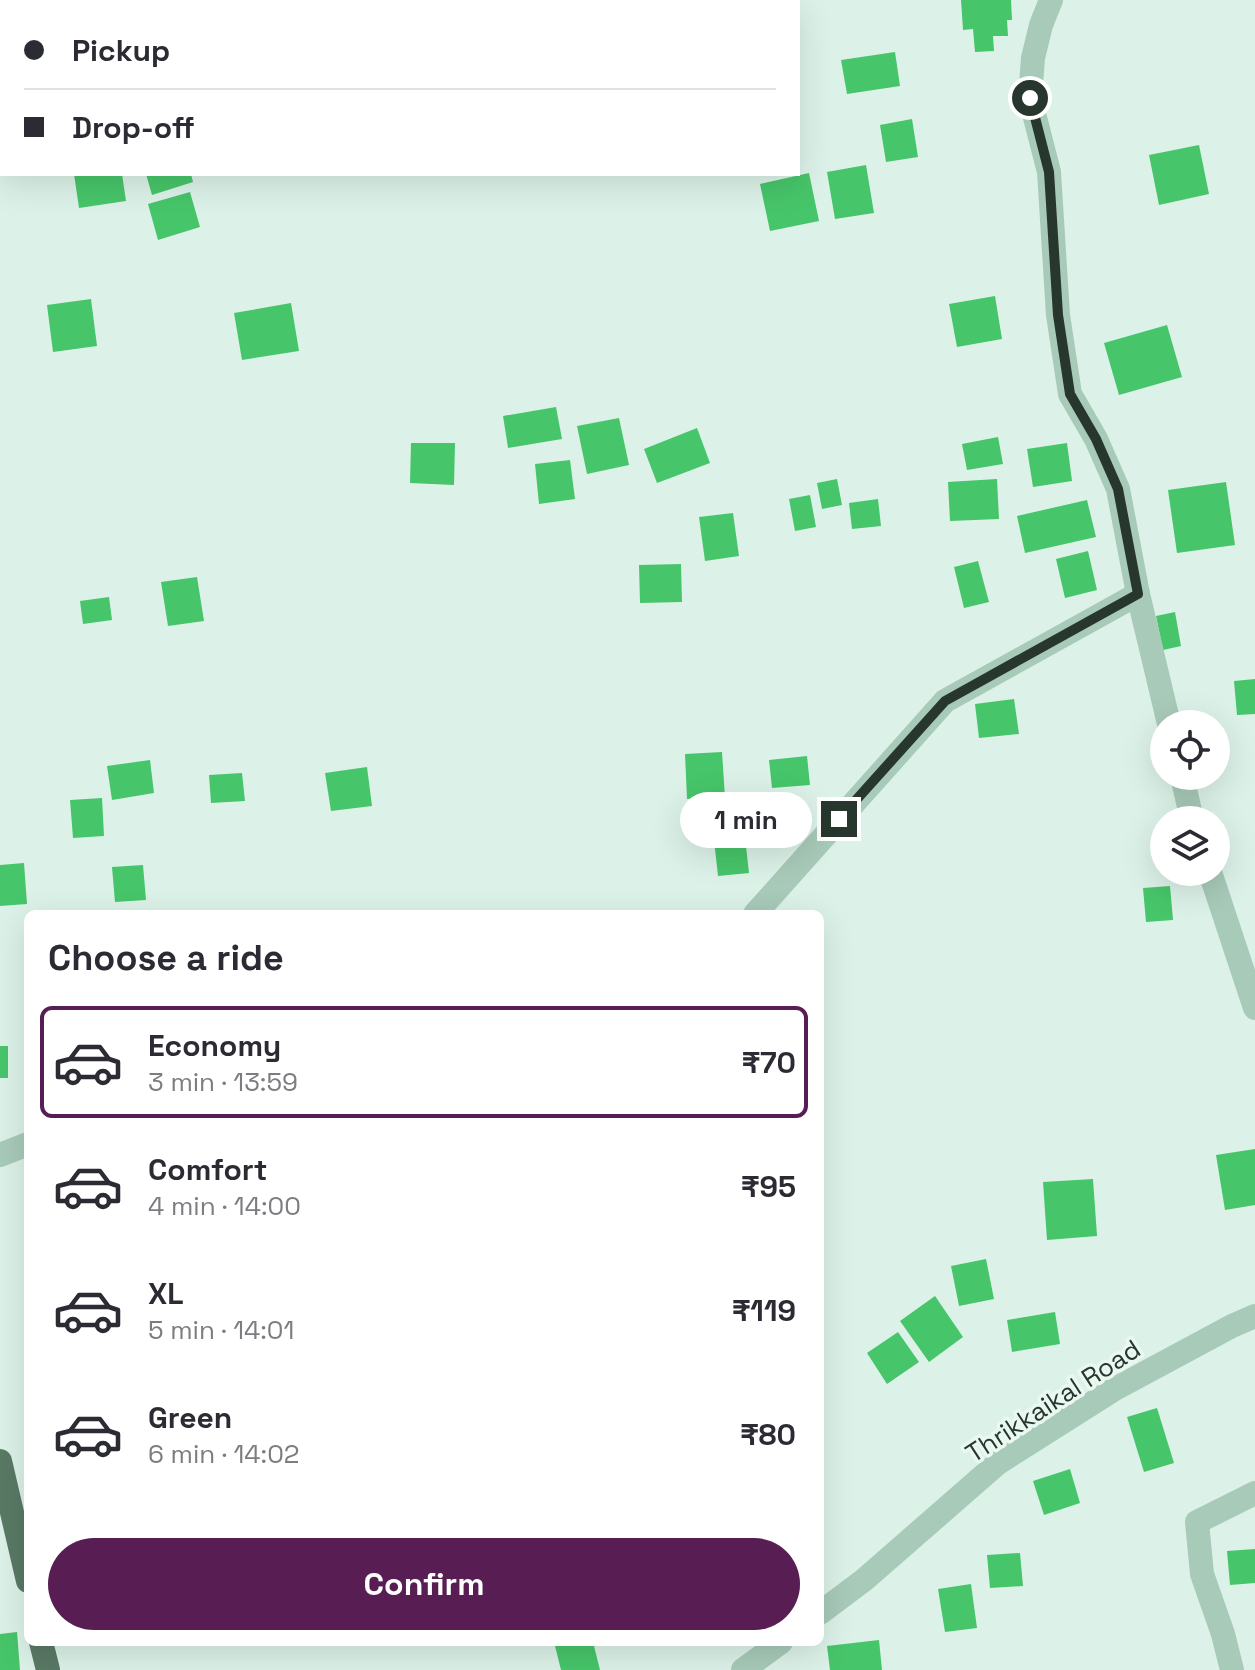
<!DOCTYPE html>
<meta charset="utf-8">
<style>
:root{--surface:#fff;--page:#f2f2f3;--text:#2b2b33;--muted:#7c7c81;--line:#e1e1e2;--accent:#581e53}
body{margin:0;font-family:"Space Grotesk",sans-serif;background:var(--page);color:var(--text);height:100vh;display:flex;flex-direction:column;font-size:30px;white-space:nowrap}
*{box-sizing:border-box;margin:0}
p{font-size:26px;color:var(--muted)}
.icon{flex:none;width:44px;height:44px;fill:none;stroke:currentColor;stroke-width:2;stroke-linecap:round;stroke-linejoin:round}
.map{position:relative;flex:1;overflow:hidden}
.panel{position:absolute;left:24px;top:910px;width:800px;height:736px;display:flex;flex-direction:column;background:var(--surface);border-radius:12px;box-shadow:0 8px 32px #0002}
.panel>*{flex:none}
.guide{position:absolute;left:0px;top:0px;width:800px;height:176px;box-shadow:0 8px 32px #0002;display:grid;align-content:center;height:176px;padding:0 24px;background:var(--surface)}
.controls{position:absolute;left:1150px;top:710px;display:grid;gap:16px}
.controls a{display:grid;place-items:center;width:80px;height:80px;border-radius:50%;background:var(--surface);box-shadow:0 8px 32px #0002;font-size:40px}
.end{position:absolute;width:36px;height:36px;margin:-18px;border:10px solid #28372d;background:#fff;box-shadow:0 0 0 4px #fff}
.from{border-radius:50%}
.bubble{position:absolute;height:56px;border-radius:28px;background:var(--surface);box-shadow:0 8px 32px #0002;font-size:26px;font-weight:600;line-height:56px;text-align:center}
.guide b{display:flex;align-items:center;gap:28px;height:76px;font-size:30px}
.guide b+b{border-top:2px solid var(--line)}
.guide i{width:20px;height:20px;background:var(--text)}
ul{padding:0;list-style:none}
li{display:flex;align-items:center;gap:24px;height:112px;margin:0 16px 12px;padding:0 8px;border:4px solid transparent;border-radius:12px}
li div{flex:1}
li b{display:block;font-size:30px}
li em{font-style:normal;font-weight:600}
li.active{border-color:var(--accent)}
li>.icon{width:72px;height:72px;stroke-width:1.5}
h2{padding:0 24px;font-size:36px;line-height:96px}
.button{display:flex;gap:16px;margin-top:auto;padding:16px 24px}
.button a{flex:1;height:92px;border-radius:48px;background:var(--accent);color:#fff;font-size:32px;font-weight:600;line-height:92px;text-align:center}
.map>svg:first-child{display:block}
</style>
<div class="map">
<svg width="1255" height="1670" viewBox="0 0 1255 1670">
<rect width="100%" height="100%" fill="#dcf2e8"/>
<g fill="#47c56a">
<path d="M961,0H1011L1012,20H1007L1008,36H993L994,51L975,52L973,29L963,30Z"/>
<path d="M895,52L900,86L847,94L841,60Z"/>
<path d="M912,119L918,157L886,162L880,125Z"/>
<path d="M1199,145L1209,194L1159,205L1149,155Z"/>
<path d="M866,165L874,213L835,219L827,172Z"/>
<path d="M809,173L819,221L770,231L760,184Z"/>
<path d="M74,174H122L126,201L79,208Z"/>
<path d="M146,174H191L193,182L152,195Z"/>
<path d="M190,192L200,227L158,240L148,204Z"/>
<path d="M995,296L1002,339L957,347L949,304Z"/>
<path d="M91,299L97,346L53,352L47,305Z"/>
<path d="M291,303L299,351L242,360L234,313Z"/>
<path d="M1167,325L1182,377L1119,395L1104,343Z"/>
<path d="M556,407L562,439L508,448L503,416Z"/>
<path d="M619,418L629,465L587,474L577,426Z"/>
<path d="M697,428L710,463L657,483L644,449Z"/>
<path d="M998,437L1003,464L967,470L962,444Z"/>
<path d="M411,443H455L454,485L410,483Z"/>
<path d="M1067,443L1072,481L1033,487L1027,449Z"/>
<path d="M570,460L575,499L539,504L535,464Z"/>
<path d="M837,479L842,505L822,509L817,483Z"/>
<path d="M997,479L999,519L950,521L948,482Z"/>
<path d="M1226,482L1235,545L1177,553L1168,490Z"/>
<path d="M810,495L816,527L795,531L789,499Z"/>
<path d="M878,499L881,526L852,529L849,503Z"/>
<path d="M1087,500L1096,537L1025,553L1017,516Z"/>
<path d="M733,513L739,556L705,561L699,517Z"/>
<path d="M1088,551L1097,590L1065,598L1056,559Z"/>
<path d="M978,561L989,602L964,608L954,567Z"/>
<path d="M681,564L682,602L640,603L639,565Z"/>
<path d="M197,577L204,621L168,626L161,582Z"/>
<path d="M109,597L112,620L83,624L80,601Z"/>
<path d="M1175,612L1181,646L1163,650L1156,616Z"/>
<path d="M1255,679V714L1237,715L1234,681Z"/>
<path d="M1014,699L1019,734L979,738L975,704Z"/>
<path d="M722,752L725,797L687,799L685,754Z"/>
<path d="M807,756L810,785L772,788L769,760Z"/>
<path d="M150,760L154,793L112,800L107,766Z"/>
<path d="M367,767L372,806L331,811L325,773Z"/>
<path d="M242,773L245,801L211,803L209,775Z"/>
<path d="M102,798L104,836L73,838L70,800Z"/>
<path d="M745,837L749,873L718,876L714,840Z"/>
<path d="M24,863L27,904L0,906V865Z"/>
<path d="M143,865L146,900L115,902L112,867Z"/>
<path d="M1170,886L1173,920L1146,922L1143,888Z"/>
<rect x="0" y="1046" width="8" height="32"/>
<path d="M1255,1149V1205L1225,1210L1216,1155Z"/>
<path d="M1093,1179L1097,1236L1047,1240L1043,1182Z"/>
<path d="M986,1259L994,1299L959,1306L951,1266Z"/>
<path d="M935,1296L963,1337L929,1362L900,1321Z"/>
<path d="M1055,1312L1060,1344L1012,1352L1007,1320Z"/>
<path d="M898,1332L919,1362L887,1384L867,1353Z"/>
<path d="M1157,1408L1174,1463L1144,1472L1127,1417Z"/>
<path d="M1070,1469L1080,1503L1044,1515L1033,1481Z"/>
<path d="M1255,1549V1583L1230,1585L1227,1551Z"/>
<path d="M1020,1553L1023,1586L990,1588L987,1555Z"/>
<path d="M971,1584L977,1628L945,1632L938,1589Z"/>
<path d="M17,1632L20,1670H0V1634Z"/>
<path d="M879,1640L882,1670H830L827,1646Z"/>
<path d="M554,1642H593L600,1670H561Z"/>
</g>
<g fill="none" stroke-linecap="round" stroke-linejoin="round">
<g stroke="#a8cab9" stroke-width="24">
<path d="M1051,0L1041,25L1033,58L1030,98L1049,172L1058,315L1070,394L1096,439L1118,489L1138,594L1169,724"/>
<path d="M1182,776L1192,820"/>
<path d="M1210,872L1255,1008"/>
<path d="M755,914L945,701L1138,594"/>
<path d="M0,1155L28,1144"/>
<path d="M820,1613L864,1580L998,1463L1113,1390L1232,1326L1255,1316"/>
<path d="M743,1670L781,1642"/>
<path d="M1232,1670L1223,1634L1202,1574L1197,1522L1255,1493"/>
</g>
<g stroke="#597965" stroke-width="24">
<path d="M0,1461L28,1581"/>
<path d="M41,1642L48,1670"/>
</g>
</g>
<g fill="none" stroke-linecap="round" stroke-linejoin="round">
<path stroke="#28372d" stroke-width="10" d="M839,819L945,701L1138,594L1118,489L1096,439L1070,394L1058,315L1049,172L1030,98"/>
</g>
<g text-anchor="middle" stroke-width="7" stroke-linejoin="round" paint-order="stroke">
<g font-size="26" fill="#28372d" stroke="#e9f9f2">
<text transform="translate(1053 1401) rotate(-33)" y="9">Thrikkaikal Road</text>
</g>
</g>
</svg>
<div class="controls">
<a><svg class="icon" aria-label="locate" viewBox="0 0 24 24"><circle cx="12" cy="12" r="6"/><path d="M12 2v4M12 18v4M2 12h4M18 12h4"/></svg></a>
<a><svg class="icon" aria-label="layers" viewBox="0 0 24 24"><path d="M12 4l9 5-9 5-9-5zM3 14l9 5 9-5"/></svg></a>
</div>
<i class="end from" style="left:1030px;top:98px"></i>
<i class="end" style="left:839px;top:819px"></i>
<div class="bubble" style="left:680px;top:792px;width:132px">1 min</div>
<div class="guide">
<b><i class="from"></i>Pickup</b>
<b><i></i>Drop-off</b>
</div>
<section class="panel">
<h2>Choose a ride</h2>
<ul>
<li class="active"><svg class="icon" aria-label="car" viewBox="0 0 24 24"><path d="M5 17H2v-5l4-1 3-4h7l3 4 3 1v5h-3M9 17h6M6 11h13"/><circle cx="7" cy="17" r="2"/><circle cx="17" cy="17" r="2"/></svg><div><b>Economy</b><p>3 min · 13:59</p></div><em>₹70</em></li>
<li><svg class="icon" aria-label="car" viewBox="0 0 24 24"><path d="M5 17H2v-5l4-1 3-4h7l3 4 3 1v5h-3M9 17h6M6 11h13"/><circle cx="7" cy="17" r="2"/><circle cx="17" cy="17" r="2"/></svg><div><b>Comfort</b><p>4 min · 14:00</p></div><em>₹95</em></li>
<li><svg class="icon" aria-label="car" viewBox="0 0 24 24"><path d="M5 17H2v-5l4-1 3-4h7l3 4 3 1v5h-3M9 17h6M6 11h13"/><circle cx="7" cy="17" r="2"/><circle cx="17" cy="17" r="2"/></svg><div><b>XL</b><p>5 min · 14:01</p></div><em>₹119</em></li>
<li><svg class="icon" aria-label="car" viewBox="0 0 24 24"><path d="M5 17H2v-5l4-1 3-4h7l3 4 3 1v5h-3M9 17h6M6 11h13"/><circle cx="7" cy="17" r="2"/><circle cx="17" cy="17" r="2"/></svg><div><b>Green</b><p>6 min · 14:02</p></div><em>₹80</em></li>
</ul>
<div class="button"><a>Confirm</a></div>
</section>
</div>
